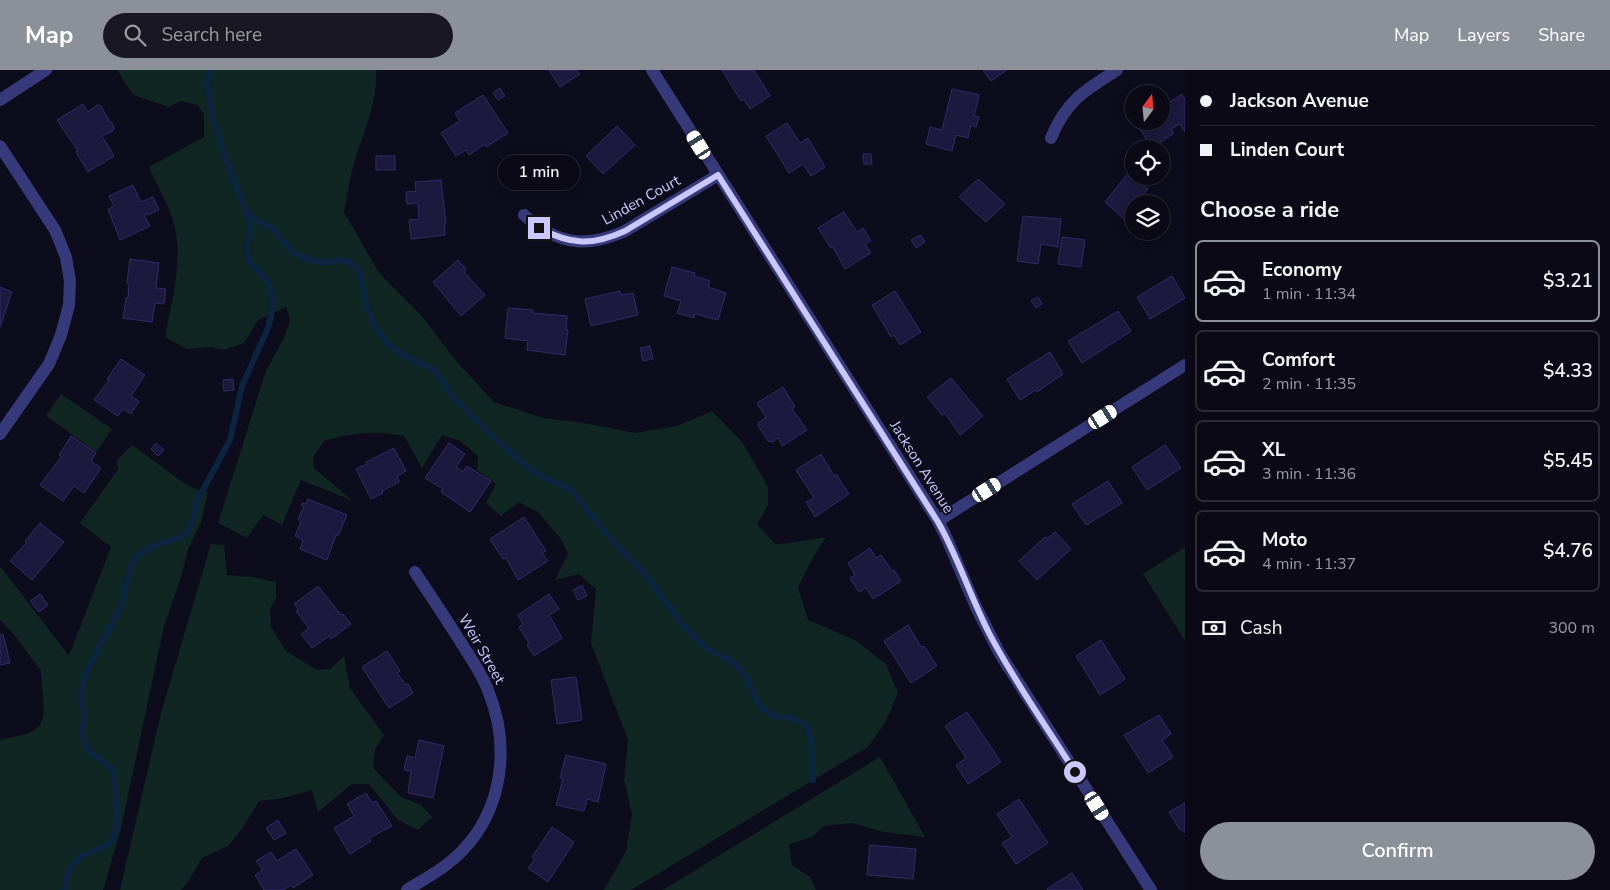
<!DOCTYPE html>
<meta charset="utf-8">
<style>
:root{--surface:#0a0915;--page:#181722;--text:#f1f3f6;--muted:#999aa0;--line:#2a2a34;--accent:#8c9099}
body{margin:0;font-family:"Nunito Sans",sans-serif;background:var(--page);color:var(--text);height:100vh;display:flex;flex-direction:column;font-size:19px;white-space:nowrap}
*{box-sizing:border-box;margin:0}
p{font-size:16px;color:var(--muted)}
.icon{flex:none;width:28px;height:28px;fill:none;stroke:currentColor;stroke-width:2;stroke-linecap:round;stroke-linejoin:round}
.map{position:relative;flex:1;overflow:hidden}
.sheet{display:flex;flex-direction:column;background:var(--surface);width:425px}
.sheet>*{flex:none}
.banner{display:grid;align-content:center;height:110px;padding:0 15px;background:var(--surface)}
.needle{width:32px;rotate:16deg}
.buttons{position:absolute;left:1125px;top:15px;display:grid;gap:10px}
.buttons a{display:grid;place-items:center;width:45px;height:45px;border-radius:50%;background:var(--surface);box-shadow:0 2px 8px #0003,0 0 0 1px var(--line);font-size:25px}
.end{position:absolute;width:22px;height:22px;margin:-11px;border:6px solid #cac8fe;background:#111;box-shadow:0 0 0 2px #111}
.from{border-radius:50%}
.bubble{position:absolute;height:35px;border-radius:18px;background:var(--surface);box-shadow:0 2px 8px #0003,0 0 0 1px var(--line);font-size:16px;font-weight:600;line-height:35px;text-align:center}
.car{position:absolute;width:15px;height:30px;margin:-15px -8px;border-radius:6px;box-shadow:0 0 4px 1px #0007;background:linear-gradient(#fff 24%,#345 0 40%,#fff 0 76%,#345 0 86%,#fff 0)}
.banner b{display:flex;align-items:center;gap:18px;height:48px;font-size:19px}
.banner b+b{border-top:1px solid var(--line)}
.banner i{width:12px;height:12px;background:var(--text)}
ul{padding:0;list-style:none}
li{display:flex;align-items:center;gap:15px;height:82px;margin:0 10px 8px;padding:0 5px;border:2px solid var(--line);border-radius:8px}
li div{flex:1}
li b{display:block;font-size:19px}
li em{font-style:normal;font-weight:600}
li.selected{border-color:var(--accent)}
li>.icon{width:45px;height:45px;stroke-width:1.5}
h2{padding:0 15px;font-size:22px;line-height:60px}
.pay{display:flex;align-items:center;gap:12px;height:55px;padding:0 15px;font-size:19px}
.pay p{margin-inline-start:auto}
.action{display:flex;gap:10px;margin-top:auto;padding:10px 15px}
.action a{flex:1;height:58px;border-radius:30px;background:var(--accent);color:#fff;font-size:20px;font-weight:600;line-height:58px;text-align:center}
header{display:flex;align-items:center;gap:30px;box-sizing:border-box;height:70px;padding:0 25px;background:var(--accent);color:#fff}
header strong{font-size:24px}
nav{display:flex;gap:28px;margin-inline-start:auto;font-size:18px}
.search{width:350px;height:45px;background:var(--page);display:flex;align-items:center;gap:12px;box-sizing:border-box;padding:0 18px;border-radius:28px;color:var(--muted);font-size:19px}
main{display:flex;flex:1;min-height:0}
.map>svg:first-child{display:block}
</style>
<header>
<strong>Map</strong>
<div class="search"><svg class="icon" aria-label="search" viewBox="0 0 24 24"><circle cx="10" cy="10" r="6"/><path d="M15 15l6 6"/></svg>Search here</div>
<nav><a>Map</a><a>Layers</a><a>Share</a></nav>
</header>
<main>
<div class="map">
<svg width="1185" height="820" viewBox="0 0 1185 820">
<rect width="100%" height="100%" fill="#0d0c1c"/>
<g fill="#0f2623">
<path d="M117,0H376C378,33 362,66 353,97C349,112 347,127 344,142L379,203L421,245L456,291L494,332L543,348L584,353L635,363L677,356L712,341L743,373L768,417V435L757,454L775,474L791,473L826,467L811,491L798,518L808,550L855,570L886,594L898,623L886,651L868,677L631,820H604L626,781L632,745L624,709L628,670L591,573L596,519L579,504L555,510L568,484L561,469L538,442L519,432L501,446L486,433L496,414L477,400L478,386L460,371L442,365L422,398L404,366C373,360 353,363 324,371L313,387L314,398L353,431L301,410L282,455L263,445L247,468L218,453L266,301L285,266L290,250L286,237L258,250L244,273L224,280L211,277L187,279L165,267C172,229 185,185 172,147C166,130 156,114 149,97L204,67V45L198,35L180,31L169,37L133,25Z"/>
<path d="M61,324L112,359L96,382L46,346Z"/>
<path d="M132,375L184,413L193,418L208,422L201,452L187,482L182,504L164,556L120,763L103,820H0V670L30,663L40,655L44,644L41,601L13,563L0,550V496L69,586L111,477L80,453L118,399L117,390Z"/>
<path d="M211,474L224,475L227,505L252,507L276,512V528L270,539L271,557L286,581L317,600L330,599L344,586L350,618L384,665L375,679L373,698L401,727L421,735L432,747L418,760L398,750L369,714H352L318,742L312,720L283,728L259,731L242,759L228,776L202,788L188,812L181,820H120L161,643Z"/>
<path d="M1185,477V571L1143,504Z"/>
<path d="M880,687L925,767L884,762L852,753L824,756L812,767L789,774L792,795L810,807L816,820H663Z"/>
</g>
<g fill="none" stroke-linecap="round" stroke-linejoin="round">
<g stroke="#0c243f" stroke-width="6">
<path d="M248,143L261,153L271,157L294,183L307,189L321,193L340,190L347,191L357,199L361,206L366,234L374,255L386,272L400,284L434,300L443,311L449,323L490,364L529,398L544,408L570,419L616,475L647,506L680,552L707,579L729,590L740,599L747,608L754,624L761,637L773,646L792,648L806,655L811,670L813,710"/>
<path d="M65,820C66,804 72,790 88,783C97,779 108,777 113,768C121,755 115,719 114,703C106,690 89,687 84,671C80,658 86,652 84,641C84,636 80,632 81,626C82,597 110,564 121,536C127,520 127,500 137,486C140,483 143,482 146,480C176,462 191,479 196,433L230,370L242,316L268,258L271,246L273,226L267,210L249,191L247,177L250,164V151L224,84L213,47L207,14L210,0"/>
</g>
</g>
<g fill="#1d183d" stroke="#322b68">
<path d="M549,0H577L580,4L560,17Z"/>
<path d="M722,0H754L770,26L750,39L744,29L741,31Z"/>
<path d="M983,0H1007L991,11Z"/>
<path d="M500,18L505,26L498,30L493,23Z"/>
<path d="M952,19L979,25L974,46L979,47L976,57L971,55L968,68L956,65L952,81L926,74L930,57L942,60Z"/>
<path d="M1182,24L1185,30V62L1180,54L1171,59L1174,63L1152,78L1137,54L1141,51H1161V35L1166,32L1167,34Z"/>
<path d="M483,25L508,63L486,77L485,74L469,85L466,80L456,86L441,63L460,51L455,43Z"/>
<path d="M83,34L88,42L97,35L101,36L110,52L112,53L114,56L113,61L102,66L114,86L88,102L76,82L78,81L57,50Z"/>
<path d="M787,53L800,73L808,68L825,97L811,106L803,94L789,103L766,66Z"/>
<path d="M617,56L635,75L603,104L586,86Z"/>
<path d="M863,84H871L872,94H864Z"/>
<rect x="376" y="86" width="19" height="14"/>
<path d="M1129,102L1148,119L1136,133L1137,134H1134V138L1124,149L1105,132Z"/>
<path d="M978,109L1005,134L986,152L959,127Z"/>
<path d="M441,110L446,154H444L445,165L411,169L409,150L419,149L418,133L407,134L406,122L416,121L415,112Z"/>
<path d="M133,115L141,132L153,127L159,140L147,145L146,143L144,145L150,156L120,170L108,139L114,136L109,126Z"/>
<path d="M844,142L857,162L863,158L871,171L865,174L871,183L845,199L833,177L831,178L818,158Z"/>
<path d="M1023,146L1061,149L1058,177L1041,174L1038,194L1017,191Z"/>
<path d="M921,165L925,172L916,178L911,170Z"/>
<path d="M1062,167L1085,170L1081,197L1058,194Z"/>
<path d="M130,189L159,193L156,218L166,219L164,234L155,233L152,252L123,248L126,228H128L129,214L127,213Z"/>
<path d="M458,190L466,199L464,202L485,225L461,246L433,212Z"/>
<path d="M672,197L695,203L694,206L710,211L708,217L726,223L718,250L695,244L694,248L677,243L681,231L664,226Z"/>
<path d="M1172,206L1185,228L1150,249L1137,227Z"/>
<path d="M0,217L12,222L0,257Z"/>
<path d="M620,221L621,225L633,223L638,245L591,256L585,229Z"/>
<path d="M895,221L921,262L900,275L894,265L891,267L872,235Z"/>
<path d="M1038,227L1042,234L1036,238L1031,231Z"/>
<path d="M508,238L533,240L532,243L567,246L566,260H568L565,285L527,280L528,271L505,268Z"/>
<path d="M1118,241L1131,261L1082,293L1068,271Z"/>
<path d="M650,276L653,289L643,291L640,278Z"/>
<path d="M1050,282L1063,304L1037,322L1036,320L1020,330L1007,309Z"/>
<path d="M121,289L145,305L131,326L139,331L131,344L123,339L118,346L94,330L109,310L107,309Z"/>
<path d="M951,308L983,346L960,365L945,343L942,345L927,327Z"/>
<path d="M233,309L234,320L224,321L223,310Z"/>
<path d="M783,317L795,337L792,339L807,360L782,376L778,368L772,372L768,371L758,356L759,352L766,348L757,333Z"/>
<path d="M71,366L96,383L91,391L101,398L84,423L74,416L63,431L40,415L61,387L59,385Z"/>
<path d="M156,373L164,380L158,386L151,379Z"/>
<path d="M449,373L465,384L456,397L463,402L467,396L491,411L470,442L441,422L443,419L425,408Z"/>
<path d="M1165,375L1181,398L1147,420L1132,397Z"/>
<path d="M394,378L406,401L397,406L399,412L382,421L383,423L371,429L356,399L367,394L366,392Z"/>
<path d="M821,384L834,406L836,404L849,424L815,447L806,432L814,428L796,400Z"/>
<path d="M1108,411L1122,433L1086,455L1072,434Z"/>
<path d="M308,429L347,445L338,466L336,465L327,490L300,479L303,470L295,466L301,451L298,449L304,436L301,435L302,433L306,434Z"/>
<path d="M524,447L546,481L542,483L548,491L518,510L506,488L503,489L490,469Z"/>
<path d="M40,453L64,472L32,510L10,491L27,472L25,471Z"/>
<path d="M1055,462L1071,479L1037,510L1019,491L1045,467L1047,469Z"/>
<path d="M870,478L876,488L881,485L892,501L894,500L901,511L873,529L866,518L859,522L850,508L855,505L848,493Z"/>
<path d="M582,515L587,526L578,530L573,520Z"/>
<path d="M318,516L341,545L343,544L351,554L331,569L329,566L312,578L301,564L309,558L296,541L298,539L294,534Z"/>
<path d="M40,524L48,535L39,542L30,531Z"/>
<path d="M549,524L559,539L549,545L562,568L534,586L527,575L529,573L519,557L523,554L518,545Z"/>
<path d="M908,555L921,577L924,576L937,596L911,613L884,571Z"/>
<path d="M3,564L10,593L0,595V565Z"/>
<path d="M1101,570L1125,609L1100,625L1076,586Z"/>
<path d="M387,581L400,601L397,603L406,615L408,614L413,623L389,638L362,597Z"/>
<path d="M576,607L582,650L557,654L551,610Z"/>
<path d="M967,642L1001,692L968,714L956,695L966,688L945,656Z"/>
<path d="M1159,645L1171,664L1162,670L1173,687L1148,703L1124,665Z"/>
<path d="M419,670L444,676L433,728L408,723L411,701L404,700L407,686L415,688Z"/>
<path d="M566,685L606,694L598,732L587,729L584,741L556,735L563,709L560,708Z"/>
<path d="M366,723L372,733L376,731L392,756L369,768L371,771L350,784L334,758L354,746L347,734Z"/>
<path d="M1019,729L1048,773L1016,794L1002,773L1012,767L997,744Z"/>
<path d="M1185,733V763L1182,759L1180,760L1169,742Z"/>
<path d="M278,750L286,763L274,770L266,758Z"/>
<path d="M552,757L574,772L548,812L528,798L535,789L532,787Z"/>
<path d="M870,775L916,779L913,809L867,805Z"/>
<path d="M296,779L313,805L293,818L291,815L283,820H264L255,805L263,800L256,791L271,782L277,791Z"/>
<path d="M1072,803L1083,820H1048L1047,819Z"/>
</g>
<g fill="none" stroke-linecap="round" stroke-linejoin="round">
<g stroke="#373a7a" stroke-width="12">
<path d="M652,0L938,451L947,469L976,537L1000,584L1151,820"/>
<path d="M0,30L46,0"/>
<path d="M1051,68C1066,31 1085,20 1117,0"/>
<path d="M0,76L55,160L66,187L70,211L69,235L61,265L49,294L0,364"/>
<path d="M524,145C557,174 585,179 625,161L718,105"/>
<path d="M938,451L1185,295"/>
<path d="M407,820C426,808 447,797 463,780C503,738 510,676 489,623C484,608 474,593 465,579C449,553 432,528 415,502"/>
</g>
</g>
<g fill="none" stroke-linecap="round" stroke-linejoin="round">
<path stroke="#cac8fe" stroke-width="6" d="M539,158C571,175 592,176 625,161L718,105L938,452C958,487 970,526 989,563C1014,611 1046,656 1075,702"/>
</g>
<g text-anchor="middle" stroke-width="4" stroke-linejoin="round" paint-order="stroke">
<g font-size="15" fill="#cac8fe" stroke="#0d0c1c">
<text transform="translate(641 130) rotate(-29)" y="5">Linden Court</text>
<text transform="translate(922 397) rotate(58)" y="5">Jackson Avenue</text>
<text transform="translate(482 579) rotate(60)" y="5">Weir Street</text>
</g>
</g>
</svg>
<div class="buttons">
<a><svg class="needle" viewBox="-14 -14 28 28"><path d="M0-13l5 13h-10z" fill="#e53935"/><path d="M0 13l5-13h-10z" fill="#999aa0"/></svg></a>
<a><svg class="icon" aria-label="locate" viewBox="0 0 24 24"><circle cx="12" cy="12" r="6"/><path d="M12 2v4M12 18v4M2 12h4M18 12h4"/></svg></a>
<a><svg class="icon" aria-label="layers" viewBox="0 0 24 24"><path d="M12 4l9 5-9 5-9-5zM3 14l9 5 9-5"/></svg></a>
</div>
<i class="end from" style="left:1075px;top:702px"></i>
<i class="end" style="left:539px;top:158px"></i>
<div class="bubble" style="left:498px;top:85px;width:82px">1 min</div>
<i class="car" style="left:699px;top:75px;rotate:328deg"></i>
<i class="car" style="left:1103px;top:347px;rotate:58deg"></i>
<i class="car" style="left:987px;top:420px;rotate:58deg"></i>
<i class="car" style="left:1097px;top:736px;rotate:148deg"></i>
</div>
<section class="sheet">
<div class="banner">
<b><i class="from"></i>Jackson Avenue</b>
<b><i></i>Linden Court</b>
</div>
<h2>Choose a ride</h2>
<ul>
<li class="selected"><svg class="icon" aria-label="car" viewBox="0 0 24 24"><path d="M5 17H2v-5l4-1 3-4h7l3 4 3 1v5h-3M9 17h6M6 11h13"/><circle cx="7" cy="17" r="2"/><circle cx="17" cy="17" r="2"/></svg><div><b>Economy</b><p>1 min · 11:34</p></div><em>$3.21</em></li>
<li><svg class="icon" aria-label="car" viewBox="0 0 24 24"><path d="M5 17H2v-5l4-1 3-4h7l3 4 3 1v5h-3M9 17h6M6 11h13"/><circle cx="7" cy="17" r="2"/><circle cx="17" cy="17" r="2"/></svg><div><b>Comfort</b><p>2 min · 11:35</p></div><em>$4.33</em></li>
<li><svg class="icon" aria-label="car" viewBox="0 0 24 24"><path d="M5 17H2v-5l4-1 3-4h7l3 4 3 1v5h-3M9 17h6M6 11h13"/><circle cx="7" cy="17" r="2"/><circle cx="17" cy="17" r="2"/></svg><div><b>XL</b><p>3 min · 11:36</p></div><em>$5.45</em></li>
<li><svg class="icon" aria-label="car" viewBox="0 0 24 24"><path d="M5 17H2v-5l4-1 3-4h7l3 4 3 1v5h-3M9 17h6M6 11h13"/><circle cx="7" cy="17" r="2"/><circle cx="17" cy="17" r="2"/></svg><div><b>Moto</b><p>4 min · 11:37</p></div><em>$4.76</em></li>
</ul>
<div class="pay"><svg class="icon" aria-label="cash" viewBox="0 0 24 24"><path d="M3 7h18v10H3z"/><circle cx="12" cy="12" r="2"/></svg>Cash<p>300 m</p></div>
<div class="action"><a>Confirm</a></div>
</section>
</main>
